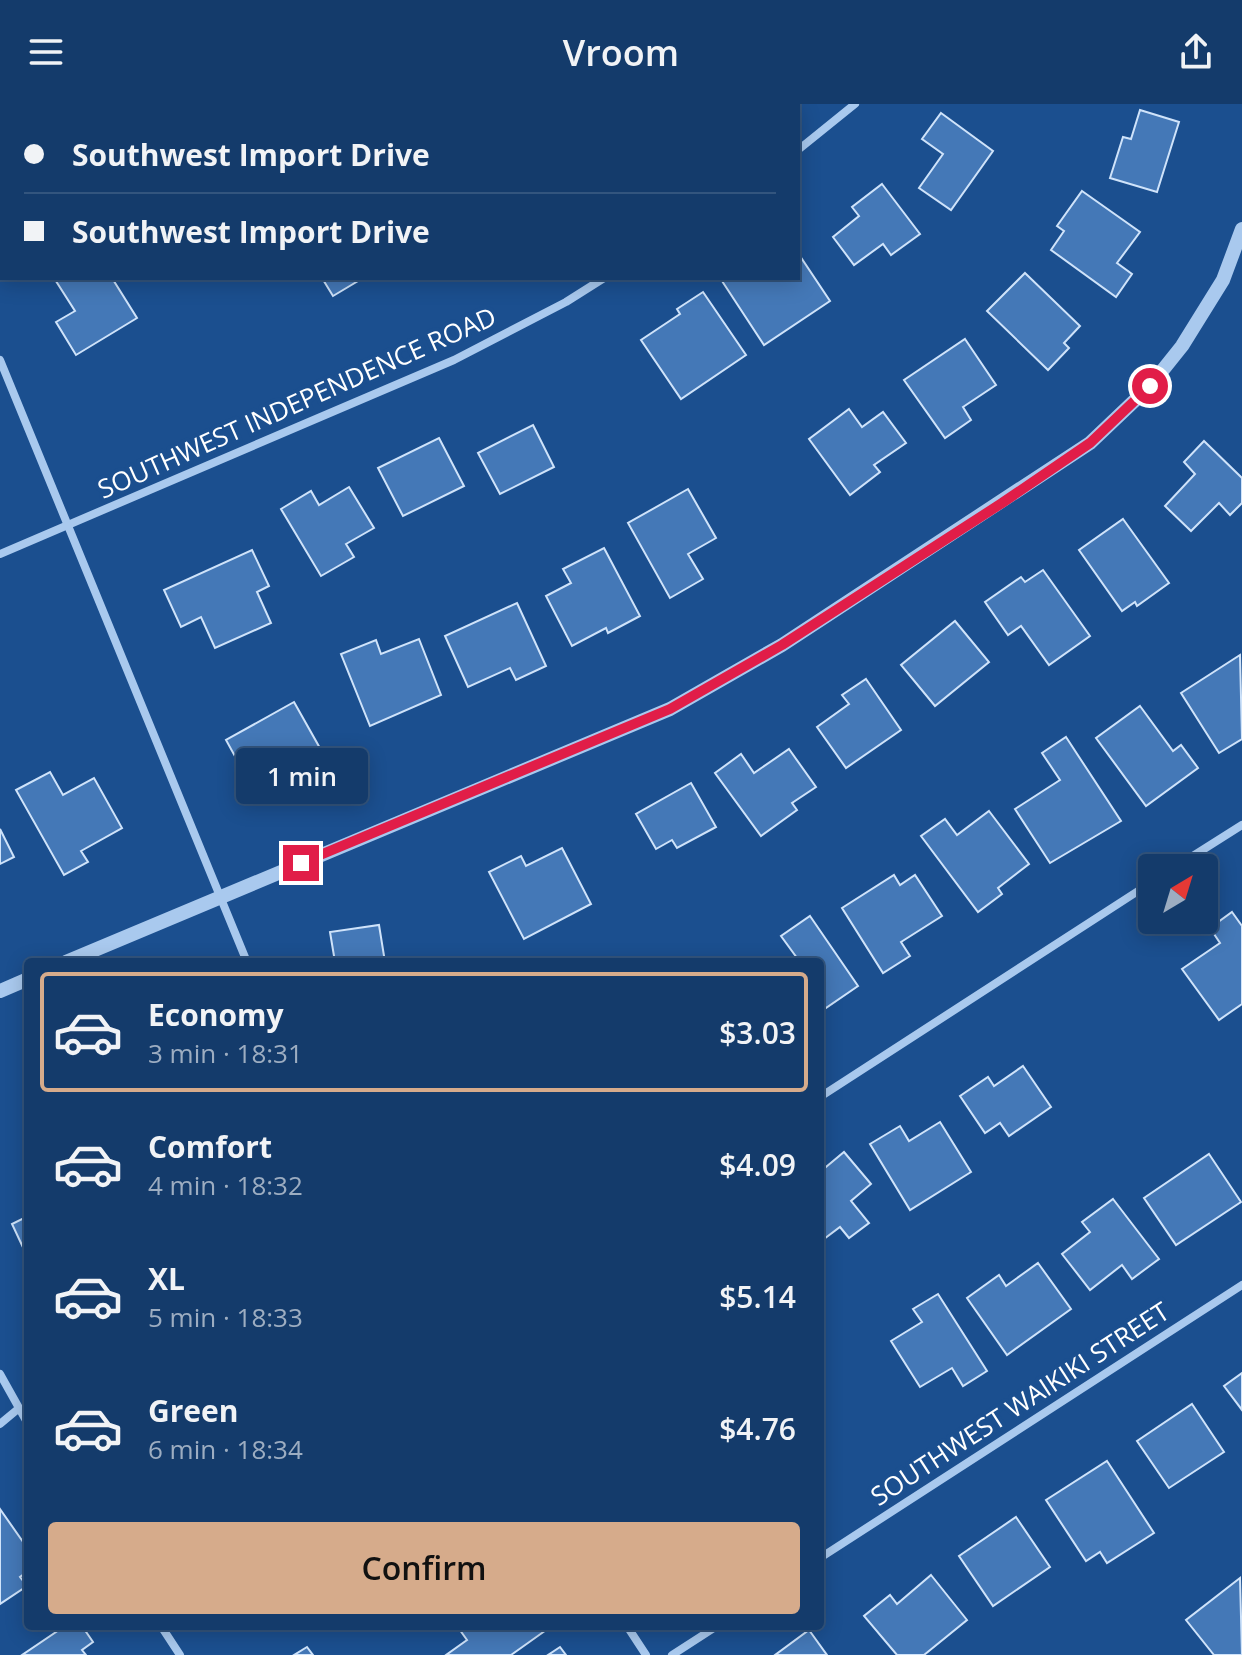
<!DOCTYPE html>
<meta charset="utf-8">
<style>
:root{--surface:#143b6b;--page:#1d4271;--text:#f1f3f6;--muted:#9dadc1;--line:#33557e;--accent:#d6ab8b}
body{margin:0;font-family:"Open Sans",sans-serif;background:var(--page);color:var(--text);height:100vh;display:flex;flex-direction:column;font-size:30px;white-space:nowrap}
*{box-sizing:border-box;margin:0}
p{font-size:26px;color:var(--muted)}
.icon{flex:none;width:44px;height:44px;fill:none;stroke:currentColor;stroke-width:2;stroke-linecap:round;stroke-linejoin:round}
.map{position:relative;flex:1;overflow:hidden}
.side{position:absolute;left:24px;top:854px;width:800px;height:672px;display:flex;flex-direction:column;background:var(--surface);border-radius:8px;box-shadow:0 4px 20px #0003,0 0 0 2px var(--line)}
.side>*{flex:none}
.top-card{position:absolute;left:0px;top:0px;width:800px;height:176px;box-shadow:0 4px 20px #0003,0 0 0 2px var(--line);display:grid;align-content:center;height:176px;padding:0 24px;background:var(--surface)}
.needle{width:52px;rotate:38deg}
.controls{position:absolute;left:1138px;top:750px;display:grid;gap:16px}
.controls a{display:grid;place-items:center;width:80px;height:80px;border-radius:8px;background:var(--surface);box-shadow:0 4px 20px #0003,0 0 0 2px var(--line);font-size:40px}
.end{position:absolute;width:36px;height:36px;margin:-18px;border:10px solid #e11d48;background:#fff;box-shadow:0 0 0 4px #fff}
.from{border-radius:50%}
.bubble{position:absolute;height:56px;border-radius:8px;background:var(--surface);box-shadow:0 4px 20px #0003,0 0 0 2px var(--line);font-size:26px;font-weight:600;line-height:56px;text-align:center}
.top-card b{display:flex;align-items:center;gap:28px;height:76px;font-size:30px}
.top-card b+b{border-top:2px solid var(--line)}
.top-card i{width:20px;height:20px;background:var(--text)}
ul{padding:14px 0 0;list-style:none}
li{display:flex;align-items:center;gap:24px;height:120px;margin:0 16px 12px;padding:0 8px;border:4px solid transparent;border-radius:8px}
li div{flex:1}
li b{display:block;font-size:30px}
li em{font-style:normal;font-weight:600}
li.selected{border-color:var(--accent)}
li>.icon{width:72px;height:72px;stroke-width:1.5}
.primary-button{display:flex;gap:16px;margin-top:auto;padding:16px 24px}
.primary-button a{flex:1;height:92px;border-radius:8px;background:var(--accent);color:#111;font-size:32px;font-weight:600;line-height:92px;text-align:center}
header{display:flex;justify-content:space-between;align-items:center;height:104px;padding:0 24px;background:var(--surface);font-size:36px;font-weight:600}
.map>svg:first-child{display:block}
</style>
<header><svg class="icon" aria-label="menu" viewBox="0 0 24 24"><path d="M4 6h16M4 12h16M4 18h16"/></svg>Vroom<svg class="icon" aria-label="share" viewBox="0 0 24 24"><path d="M12 15V3M7 8l5-5 5 5M5 13v7h14v-7"/></svg></header>
<div class="map">
<svg width="1242" height="1551" viewBox="0 0 1242 1551">
<rect width="100%" height="100%" fill="#1b4f8f"/>
<g fill="#4478b7" stroke="#cfe3fa" stroke-width="2">
<path d="M267,0H299L301,2H268Z"/>
<path d="M331,0H377L375,2Z"/>
<path d="M1140,6L1179,18L1157,88L1110,74L1123,33L1131,35Z"/>
<path d="M941,9L993,47L951,106L919,84L943,50L922,35Z"/>
<path d="M882,80L920,130L891,151L883,140L854,161L833,133L859,112L852,103Z"/>
<path d="M1082,87L1140,128L1117,159L1132,170L1116,193L1051,146L1064,127L1057,122Z"/>
<path d="M798,149L830,197L764,241L722,177L798,174Z"/>
<path d="M1025,169L1080,222L1064,239L1069,244L1048,266L987,207Z"/>
<path d="M54,174H112L137,214L76,251L56,218L75,207Z"/>
<path d="M322,174H363L333,192Z"/>
<path d="M703,188L746,251L681,295L641,236L680,210L677,205Z"/>
<path d="M965,235L996,281L963,303L971,316L945,334L904,276Z"/>
<path d="M849,305L862,323L883,308L906,339L874,361L880,368L850,391L809,335Z"/>
<path d="M533,321L554,363L500,390L478,349Z"/>
<path d="M439,334L464,382L403,412L378,364Z"/>
<path d="M1204,337L1242,374V399L1230,411L1219,399L1191,427L1165,402L1195,370L1184,358Z"/>
<path d="M349,383L374,424L346,440L354,453L321,472L281,405L311,387L319,401Z"/>
<path d="M688,385L716,434L688,450L703,475L670,494L628,419Z"/>
<path d="M1123,415L1169,479L1137,502L1135,498L1122,507L1079,446Z"/>
<path d="M604,444L640,512L608,529L606,524L572,542L546,492L571,479L563,465Z"/>
<path d="M252,446L269,482L257,488L271,519L215,544L201,513L181,523L164,486Z"/>
<path d="M1043,466L1090,532L1049,561L1021,522L1008,531L985,498L1021,473L1025,478Z"/>
<path d="M517,499L546,562L516,576L510,564L468,583L445,532Z"/>
<path d="M955,517L989,558L935,602L901,561Z"/>
<path d="M419,535L441,591L370,622L341,550L376,536L381,550Z"/>
<path d="M1240,551L1242,635L1219,649L1181,589Z"/>
<path d="M866,575L901,626L846,664L817,623L849,600L842,591Z"/>
<path d="M294,598L321,646L302,657L310,672L274,692L255,658L242,665L226,636Z"/>
<path d="M1140,602L1173,647L1181,641L1198,664L1146,702L1096,634Z"/>
<path d="M1066,633L1121,717L1050,759L1015,705L1060,676L1042,649Z"/>
<path d="M789,645L816,683L792,699L797,706L761,732L715,669L741,650L754,669Z"/>
<path d="M50,668L63,691L94,674L122,724L81,747L88,758L64,771L16,686Z"/>
<path d="M691,679L716,723L677,744L672,736L656,745L636,710Z"/>
<path d="M989,707L1029,760L998,784L1002,790L978,808L921,732L945,715L957,731Z"/>
<path d="M0,725L14,753L0,760Z"/>
<path d="M562,744L591,800L524,835L489,768L521,752L526,762Z"/>
<path d="M894,771L900,781L915,771L942,812L901,838L910,852L883,869L842,804Z"/>
<path d="M1232,808L1242,822V900L1219,916L1182,865L1220,839L1210,824Z"/>
<path d="M810,812L858,882L820,908V858H800L781,832Z"/>
<path d="M379,821L385,858H335L330,828Z"/>
<path d="M1023,962L1051,1003L1009,1032L1000,1019L985,1029L960,992L988,973L994,982Z"/>
<path d="M940,1018L971,1068L910,1106L870,1040L900,1022L909,1037Z"/>
<path d="M844,1048L871,1080L851,1097L869,1119L849,1134L840,1123L820,1138V1068Z"/>
<path d="M1209,1050L1241,1098L1176,1141L1144,1094Z"/>
<path d="M1113,1095L1159,1155L1132,1175L1122,1161L1090,1186L1062,1150L1090,1128L1082,1118Z"/>
<path d="M28,1112V1154L12,1120Z"/>
<path d="M1038,1159L1071,1205L1007,1251L967,1194L999,1171L1006,1182Z"/>
<path d="M938,1190L987,1267L963,1282L952,1264L920,1283L891,1237L922,1218L913,1205Z"/>
<path d="M1242,1269V1306L1224,1282Z"/>
<path d="M1192,1300L1224,1348L1169,1384L1137,1337Z"/>
<path d="M1107,1357L1154,1429L1107,1459L1100,1448L1086,1457L1046,1396Z"/>
<path d="M0,1405L28,1445V1467L20,1473L27,1482L0,1500Z"/>
<path d="M1016,1413L1050,1463L993,1502L959,1452Z"/>
<path d="M931,1471L967,1516L924,1551H897L864,1512L890,1491L897,1500Z"/>
<path d="M1240,1474L1242,1551H1214L1186,1516Z"/>
<path d="M65,1522H82L93,1538L82,1546L86,1551H22Z"/>
<path d="M457,1522H548L549,1524L511,1551H446L467,1536Z"/>
<path d="M809,1526L827,1551H775Z"/>
<path d="M307,1543L313,1551H294Z"/>
<path d="M560,1543L566,1551H548Z"/>
</g>
<g fill="none" stroke-linecap="round" stroke-linejoin="round">
<g stroke="#a9c9ee" stroke-width="8">
<path d="M57,2L62,0"/>
<path d="M0,27L2,26"/>
<path d="M798,46L855,0"/>
<path d="M0,256L247,858"/>
<path d="M0,450L454,256L566,198L604,174"/>
<path d="M1174,764L1242,721"/>
<path d="M820,993L1152,778"/>
<path d="M0,1270L28,1320"/>
<path d="M0,1320L18,1305"/>
<path d="M820,1454L1242,1181"/>
<path d="M161,1522L180,1551"/>
<path d="M627,1522L646,1551"/>
<path d="M672,1551L717,1522"/>
</g>
<g stroke="#a9c9ee" stroke-width="14">
<path d="M66,858L670,605L782,541L1090,339L1150,282L1182,242L1223,176L1242,125"/>
<path d="M0,887L28,875"/>
</g>
</g>
<g fill="none" stroke-linecap="round" stroke-linejoin="round">
<path stroke="#e11d48" stroke-width="10" d="M301,759L670,605L782,541L1002,399L1090,339L1150,282"/>
</g>
<g text-anchor="middle" stroke-width="8" stroke-linejoin="round" paint-order="stroke">
<g font-size="26" fill="#fff" stroke="#1b4f8f">
<text transform="translate(297 299) rotate(-24)" y="9">SOUTHWEST INDEPENDENCE ROAD</text>
<text transform="translate(1020 1300) rotate(-33)" y="9">SOUTHWEST WAIKIKI STREET</text>
</g>
</g>
</svg>
<div class="controls">
<a><svg class="needle" viewBox="-14 -14 28 28"><path d="M0-13l5 13h-10z" fill="#e53935"/><path d="M0 13l5-13h-10z" fill="#9dadc1"/></svg></a>
</div>
<i class="end from" style="left:1150px;top:282px"></i>
<i class="end" style="left:301px;top:759px"></i>
<div class="bubble" style="left:236px;top:644px;width:132px">1 min</div>
<div class="top-card">
<b><i class="from"></i>Southwest Import Drive</b>
<b><i></i>Southwest Import Drive</b>
</div>
<section class="side">
<ul>
<li class="selected"><svg class="icon" aria-label="car" viewBox="0 0 24 24"><path d="M5 17H2v-5l4-1 3-4h7l3 4 3 1v5h-3M9 17h6M6 11h13"/><circle cx="7" cy="17" r="2"/><circle cx="17" cy="17" r="2"/></svg><div><b>Economy</b><p>3 min · 18:31</p></div><em>$3.03</em></li>
<li><svg class="icon" aria-label="car" viewBox="0 0 24 24"><path d="M5 17H2v-5l4-1 3-4h7l3 4 3 1v5h-3M9 17h6M6 11h13"/><circle cx="7" cy="17" r="2"/><circle cx="17" cy="17" r="2"/></svg><div><b>Comfort</b><p>4 min · 18:32</p></div><em>$4.09</em></li>
<li><svg class="icon" aria-label="car" viewBox="0 0 24 24"><path d="M5 17H2v-5l4-1 3-4h7l3 4 3 1v5h-3M9 17h6M6 11h13"/><circle cx="7" cy="17" r="2"/><circle cx="17" cy="17" r="2"/></svg><div><b>XL</b><p>5 min · 18:33</p></div><em>$5.14</em></li>
<li><svg class="icon" aria-label="car" viewBox="0 0 24 24"><path d="M5 17H2v-5l4-1 3-4h7l3 4 3 1v5h-3M9 17h6M6 11h13"/><circle cx="7" cy="17" r="2"/><circle cx="17" cy="17" r="2"/></svg><div><b>Green</b><p>6 min · 18:34</p></div><em>$4.76</em></li>
</ul>
<div class="primary-button"><a>Confirm</a></div>
</section>
</div>
